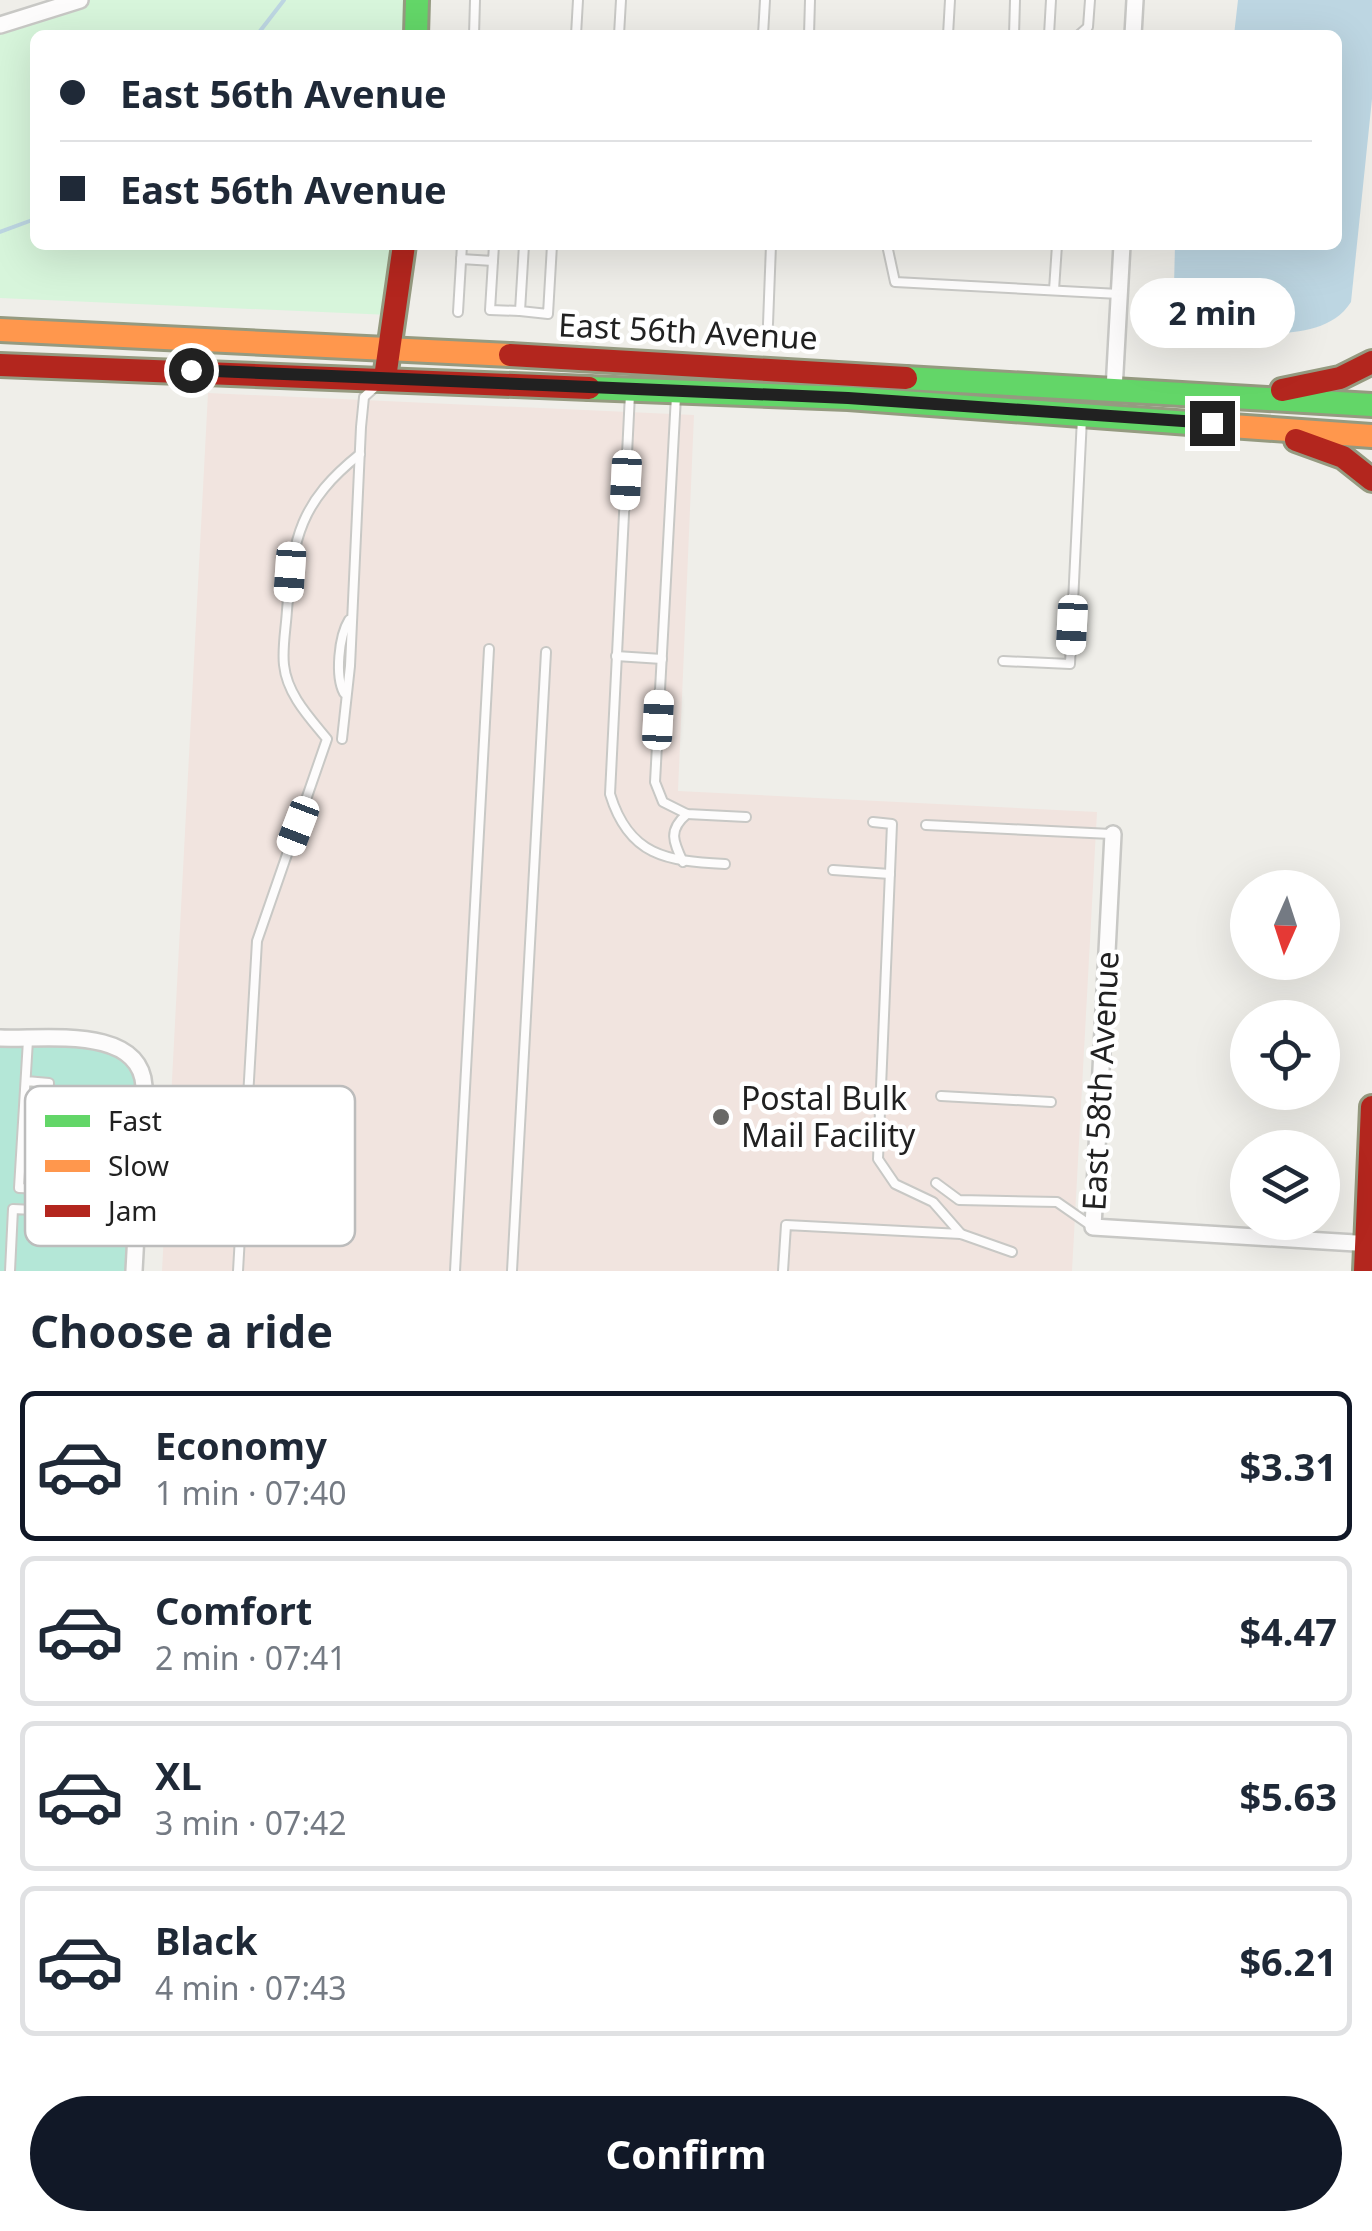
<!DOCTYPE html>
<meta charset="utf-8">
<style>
:root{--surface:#fff;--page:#f2f2f3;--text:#1f2937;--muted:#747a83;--line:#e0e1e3;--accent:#111827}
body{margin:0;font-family:"Noto Sans",sans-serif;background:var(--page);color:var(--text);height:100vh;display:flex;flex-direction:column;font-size:38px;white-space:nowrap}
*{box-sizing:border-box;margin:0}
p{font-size:32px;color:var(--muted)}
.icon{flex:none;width:55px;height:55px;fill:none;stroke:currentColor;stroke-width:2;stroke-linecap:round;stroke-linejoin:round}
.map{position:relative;height:1271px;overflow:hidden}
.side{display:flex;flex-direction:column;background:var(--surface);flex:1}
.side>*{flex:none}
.top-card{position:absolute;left:30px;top:30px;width:1312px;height:220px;border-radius:15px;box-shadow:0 10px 40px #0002;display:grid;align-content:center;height:220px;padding:0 30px;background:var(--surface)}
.needle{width:65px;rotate:183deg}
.controls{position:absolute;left:1230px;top:870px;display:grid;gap:20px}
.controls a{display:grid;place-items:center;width:110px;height:110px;border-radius:50%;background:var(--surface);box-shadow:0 10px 40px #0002;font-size:50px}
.end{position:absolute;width:45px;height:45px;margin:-22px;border:12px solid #212121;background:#fff;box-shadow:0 0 0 5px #fff}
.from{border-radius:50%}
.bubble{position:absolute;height:70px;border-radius:35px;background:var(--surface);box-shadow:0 10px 40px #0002;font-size:32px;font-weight:700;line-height:70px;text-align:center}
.car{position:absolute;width:30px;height:60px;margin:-30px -15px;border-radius:12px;box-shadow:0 0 8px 2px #0007;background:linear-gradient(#fff 24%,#345 0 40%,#fff 0 76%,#345 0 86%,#fff 0)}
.top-card b{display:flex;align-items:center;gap:35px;height:95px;font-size:38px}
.top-card b+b{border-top:2px solid var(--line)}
.top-card i{width:25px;height:25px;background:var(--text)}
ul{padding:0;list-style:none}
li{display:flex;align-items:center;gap:30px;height:150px;margin:0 20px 15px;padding:0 10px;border:5px solid var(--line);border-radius:15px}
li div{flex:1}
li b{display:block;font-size:38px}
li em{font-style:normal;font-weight:700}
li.current{border-color:var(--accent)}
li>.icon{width:90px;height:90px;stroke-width:1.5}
h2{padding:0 30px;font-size:45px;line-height:120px}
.button{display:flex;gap:20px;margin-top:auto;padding:20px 30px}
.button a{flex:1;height:115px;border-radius:60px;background:var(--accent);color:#fff;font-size:40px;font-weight:700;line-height:115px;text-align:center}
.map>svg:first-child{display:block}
</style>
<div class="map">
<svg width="1372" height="1271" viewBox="0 0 1372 1271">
<rect width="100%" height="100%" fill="#efeee9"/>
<path fill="#f1e4df" d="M208,393L694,415L678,791L1097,812L1072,1271H162Z"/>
<path fill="#d7f5db" d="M86,0H411L409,35H35V245H398L390,315L0,298V26Z"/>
<path fill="#b4e7d7" d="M0,1038L107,1044L138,1059L134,1271H0Z"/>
<path fill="#bdd6e2" d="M1238,0H1372V99L1351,302C1325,343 1266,327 1227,344L1221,333H1185L1173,327L1175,245H1338V35H1234Z"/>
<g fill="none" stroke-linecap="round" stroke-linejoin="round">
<g stroke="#bdd6e2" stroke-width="4">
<path d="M257,35L284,0"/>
<path d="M0,232L35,219"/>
</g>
<g stroke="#c8c8c5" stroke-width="12">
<g id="lane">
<path d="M474,35L475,0"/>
<path d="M576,35L578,0"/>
<path d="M619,35L621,0"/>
<path d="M763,35L765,0"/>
<path d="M809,35L810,0"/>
<path d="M948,35L950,0"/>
<path d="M1014,35L1015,0"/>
<path d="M1049,35L1051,0"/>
<path d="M1079,35L1088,27L1090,0"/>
<path d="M524,245L520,311L548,314L552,245"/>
<path d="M887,245L895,282L1119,294"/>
<path d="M461,259L493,261L494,245"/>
<path d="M493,261L490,310L520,311"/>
<path d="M1054,290L1057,245"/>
<path d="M458,312L462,245"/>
<path d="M768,324L771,245"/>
<path d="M630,394L610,794C629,856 666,861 725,864"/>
<path d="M676,396L655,782L663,802L687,814L746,817"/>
<path d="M616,656L662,659"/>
<path d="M1003,661L1070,664L1082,418"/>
<path d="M344,693C335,676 339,636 349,620"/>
<path d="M342,739L350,666L361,427L364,397L374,388"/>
<path d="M873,822L892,824L878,1159L895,1184L933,1202L961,1234"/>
<path d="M926,825L1111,834"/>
<path d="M683,862C673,841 668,830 687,814"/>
<path d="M833,870L890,874"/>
<path d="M26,1081L49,1083L42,1189L19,1188L28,1040"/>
<path d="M941,1096L1051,1102"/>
<path d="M936,1183L959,1200L1057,1202L1093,1227"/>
<path d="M10,1271L13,1209L137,1215"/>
<path d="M238,1271L257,941L327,739C309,717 287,694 284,665C282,648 286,628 287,610C293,537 300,502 360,454"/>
<path d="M455,1271L489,649"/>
<path d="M512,1271L546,652"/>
<path d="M783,1271L786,1225L961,1234L1012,1252"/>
</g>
</g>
<g stroke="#c8c8c5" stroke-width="20">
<g id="street">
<path d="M0,25L80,0"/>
<path d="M1133,35L1135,0"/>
<path d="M1114,390L1122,245"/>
<path d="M1113,834L1093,1227L1372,1244"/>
<path d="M0,1038C45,1040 140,1025 144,1086L134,1271"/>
</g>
</g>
<g stroke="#959a80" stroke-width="28">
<g id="fast">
<path d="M416,35L417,0"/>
<path d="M906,378L1372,405"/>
<path d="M589,388L848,398L1203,424"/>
</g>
</g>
<g stroke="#959a80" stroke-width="28">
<g id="slow">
<path d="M0,330L510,355"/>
<path d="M1203,424L1372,436"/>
</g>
</g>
<g stroke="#959a80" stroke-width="28">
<g id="jam">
<path d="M510,355L906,378"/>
<path d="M0,365L589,388"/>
<path d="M385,378L404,245"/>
<path d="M1282,390L1340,378L1372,362"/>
<path d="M1296,440L1343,457L1372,480"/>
<path d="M1365,1271L1372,1107"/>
</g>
</g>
<use href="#lane" stroke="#fdfcfc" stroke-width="8"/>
<use href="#street" stroke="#fdfcfc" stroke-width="15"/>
<use href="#fast" stroke="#63d668" stroke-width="22"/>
<use href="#slow" stroke="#ff974d" stroke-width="22"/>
<use href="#jam" stroke="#b3261e" stroke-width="22"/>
</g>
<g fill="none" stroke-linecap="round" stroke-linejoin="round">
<path stroke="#212121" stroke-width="12" d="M191,370L848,398L1212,423"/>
</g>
<circle fill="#696967" stroke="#fff" stroke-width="4" cx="721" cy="1117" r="10"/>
<g text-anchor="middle" stroke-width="9" stroke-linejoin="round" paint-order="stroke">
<g font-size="32" fill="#212121" stroke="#fff">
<text transform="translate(688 332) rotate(3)" y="11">East 56th Avenue</text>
<text transform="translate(1101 1081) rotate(-87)" y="11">East 58th Avenue</text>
</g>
<g font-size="32" fill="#212121" stroke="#fff" text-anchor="start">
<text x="741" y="1110">Postal Bulk<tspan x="741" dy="37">Mail Facility</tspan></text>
</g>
</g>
<rect x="25" y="1086" width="330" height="160" rx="15" fill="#fff" stroke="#bcbcbc" stroke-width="2.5"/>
<rect x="45" y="1115" width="45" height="12" fill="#63d668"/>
<rect x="45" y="1160" width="45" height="12" fill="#ff974d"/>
<rect x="45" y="1205" width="45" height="12" fill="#b3261e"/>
<g font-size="28" fill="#212121">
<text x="108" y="1131">Fast</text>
<text x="108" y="1176">Slow</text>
<text x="108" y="1221">Jam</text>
</g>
</svg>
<div class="controls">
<a><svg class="needle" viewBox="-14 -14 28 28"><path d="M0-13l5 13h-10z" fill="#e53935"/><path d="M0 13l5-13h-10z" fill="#747a83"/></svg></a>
<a><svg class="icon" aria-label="locate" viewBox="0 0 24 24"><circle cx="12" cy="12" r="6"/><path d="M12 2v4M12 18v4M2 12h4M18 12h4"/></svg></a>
<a><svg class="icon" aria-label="layers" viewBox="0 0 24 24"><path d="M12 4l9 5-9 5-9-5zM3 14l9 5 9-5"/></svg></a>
</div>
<i class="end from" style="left:191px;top:370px"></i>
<i class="end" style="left:1212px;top:423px"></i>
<div class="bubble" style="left:1130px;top:278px;width:165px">2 min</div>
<i class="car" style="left:626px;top:480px;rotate:183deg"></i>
<i class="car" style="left:290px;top:572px;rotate:184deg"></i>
<i class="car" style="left:1072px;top:625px;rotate:183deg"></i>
<i class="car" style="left:658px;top:720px;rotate:3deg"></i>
<i class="car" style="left:298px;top:826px;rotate:201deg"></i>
<div class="top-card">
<b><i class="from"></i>East 56th Avenue</b>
<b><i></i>East 56th Avenue</b>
</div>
</div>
<section class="side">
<h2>Choose a ride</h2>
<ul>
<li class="current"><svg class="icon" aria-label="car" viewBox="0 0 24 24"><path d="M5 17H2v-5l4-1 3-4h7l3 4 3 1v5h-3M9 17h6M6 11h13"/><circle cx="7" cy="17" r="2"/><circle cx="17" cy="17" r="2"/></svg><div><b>Economy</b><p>1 min · 07:40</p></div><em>$3.31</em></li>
<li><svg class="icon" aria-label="car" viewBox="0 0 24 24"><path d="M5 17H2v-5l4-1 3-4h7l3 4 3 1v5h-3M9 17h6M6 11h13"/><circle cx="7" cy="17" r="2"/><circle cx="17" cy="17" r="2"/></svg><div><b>Comfort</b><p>2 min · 07:41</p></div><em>$4.47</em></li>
<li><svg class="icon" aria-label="car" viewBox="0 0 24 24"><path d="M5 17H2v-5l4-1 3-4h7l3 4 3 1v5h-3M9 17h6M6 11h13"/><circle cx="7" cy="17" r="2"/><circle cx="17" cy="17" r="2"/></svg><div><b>XL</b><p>3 min · 07:42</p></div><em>$5.63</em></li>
<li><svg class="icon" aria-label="car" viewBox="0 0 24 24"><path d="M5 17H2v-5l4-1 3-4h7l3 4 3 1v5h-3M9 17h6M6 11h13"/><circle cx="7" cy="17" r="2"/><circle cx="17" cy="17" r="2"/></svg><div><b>Black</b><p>4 min · 07:43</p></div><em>$6.21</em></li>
</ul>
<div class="button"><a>Confirm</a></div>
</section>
